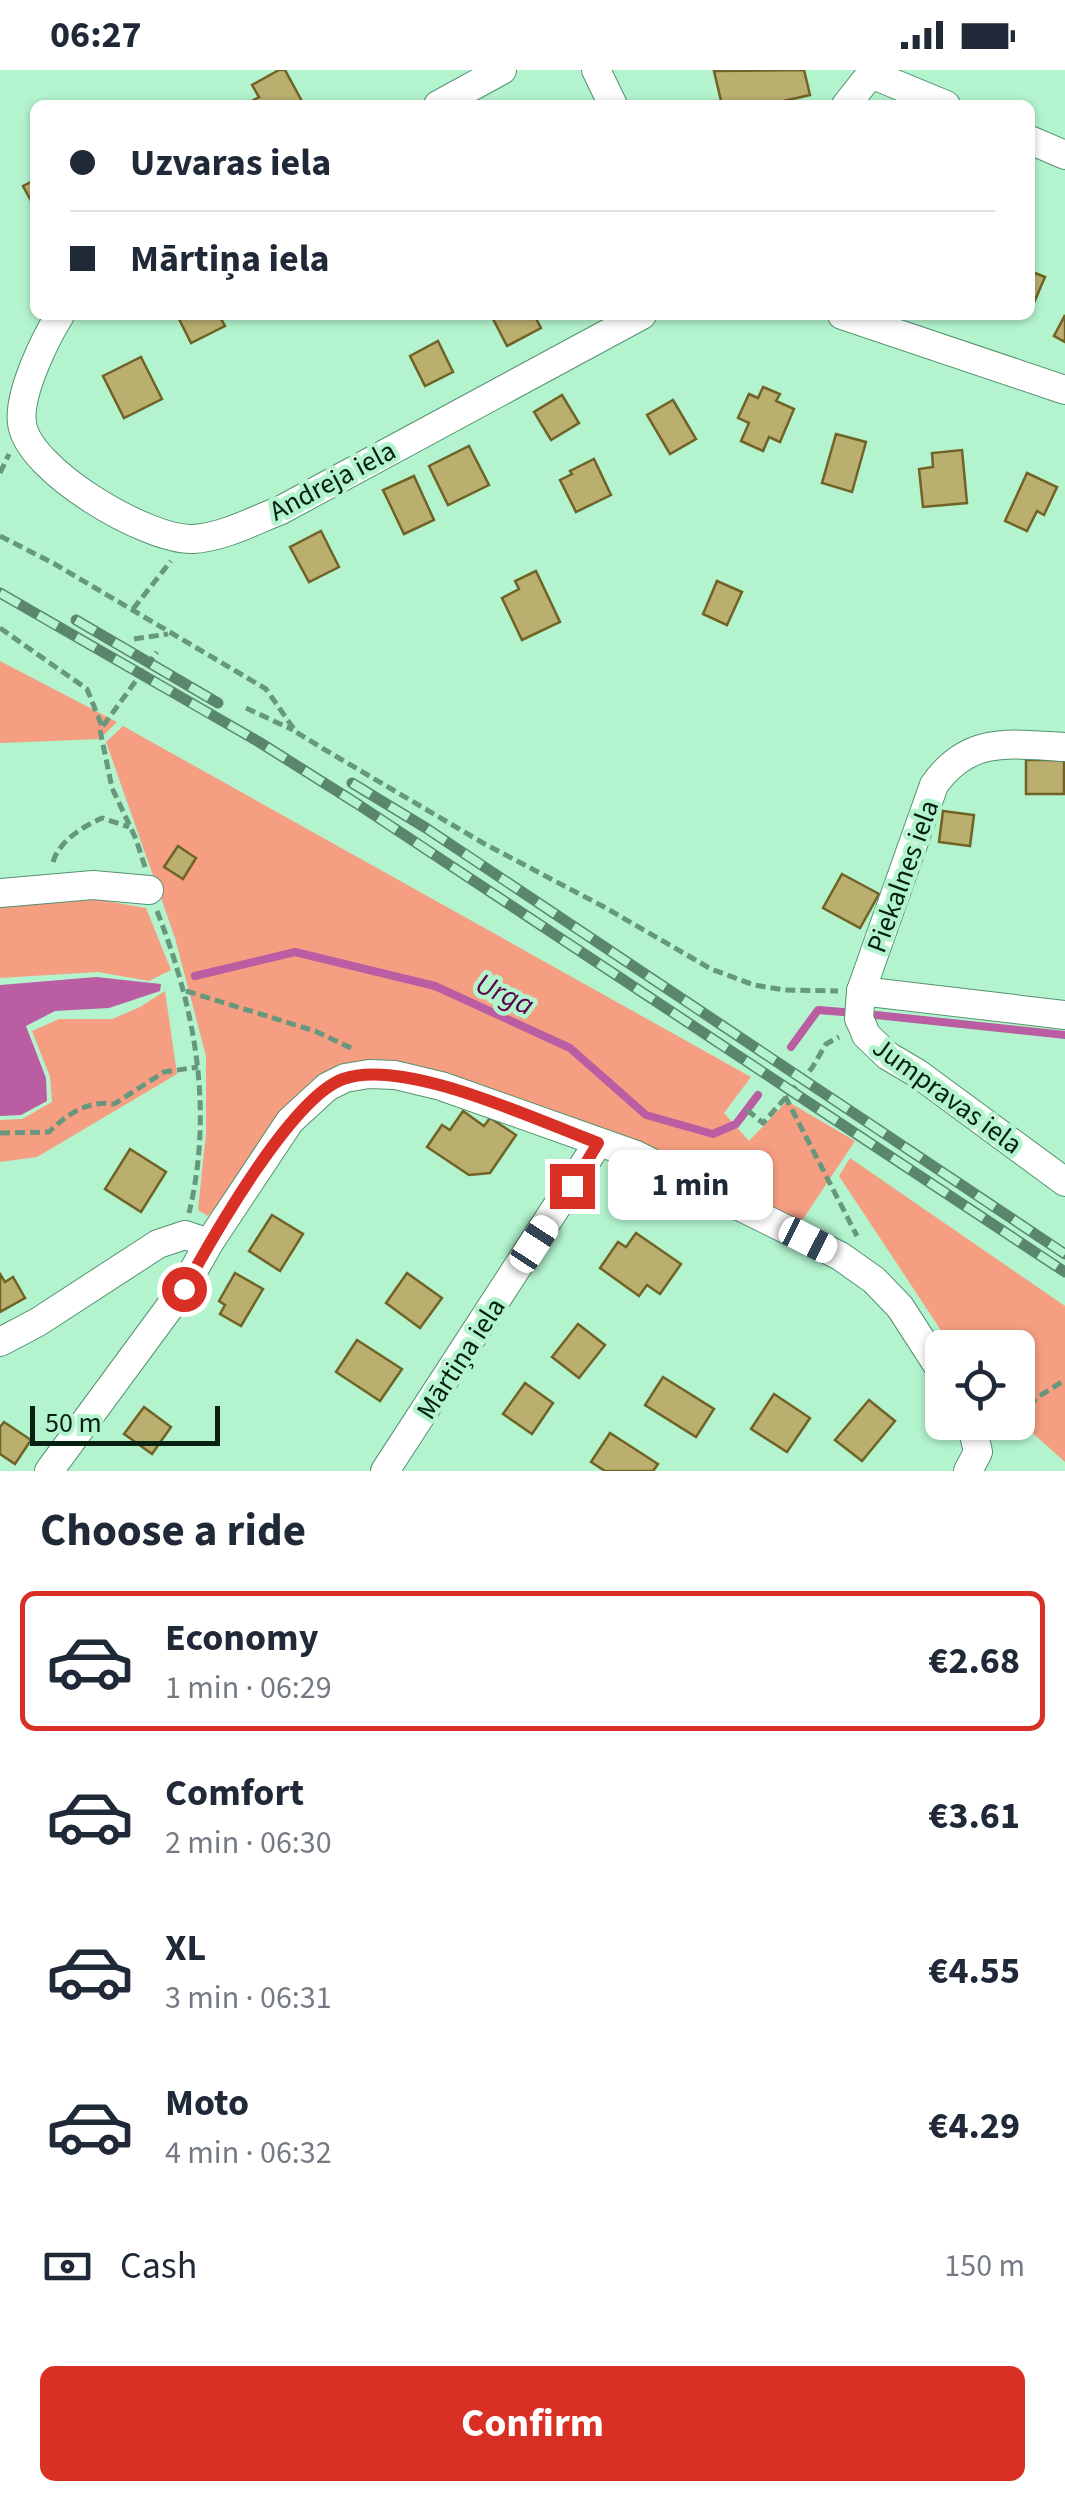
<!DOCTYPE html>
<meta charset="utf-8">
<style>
:root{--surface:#fff;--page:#f6f6f7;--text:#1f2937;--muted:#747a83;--line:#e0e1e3;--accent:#d93025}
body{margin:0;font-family:"Source Sans 3",sans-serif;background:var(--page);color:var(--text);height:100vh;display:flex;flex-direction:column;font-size:38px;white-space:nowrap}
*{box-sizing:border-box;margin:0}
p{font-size:32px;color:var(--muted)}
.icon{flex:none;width:55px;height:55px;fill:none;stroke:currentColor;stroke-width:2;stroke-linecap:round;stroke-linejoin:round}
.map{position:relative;height:1401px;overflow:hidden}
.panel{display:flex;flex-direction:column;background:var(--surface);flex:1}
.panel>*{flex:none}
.hud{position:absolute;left:30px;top:30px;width:1005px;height:220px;border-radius:15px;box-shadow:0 2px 8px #0004;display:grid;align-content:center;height:220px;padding:0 40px;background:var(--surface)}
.fabs{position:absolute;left:925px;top:1260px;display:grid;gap:20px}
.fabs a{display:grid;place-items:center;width:110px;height:110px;border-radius:15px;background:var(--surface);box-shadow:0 2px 8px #0004;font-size:50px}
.scale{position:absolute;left:30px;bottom:25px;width:190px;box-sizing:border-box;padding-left:10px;border:5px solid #062012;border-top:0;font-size:28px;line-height:35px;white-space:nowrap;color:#062012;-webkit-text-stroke:8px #b3f4ce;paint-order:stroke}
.end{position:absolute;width:45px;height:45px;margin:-22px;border:12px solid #d93025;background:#fff;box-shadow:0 0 0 5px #fff}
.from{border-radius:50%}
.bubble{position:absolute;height:70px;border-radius:15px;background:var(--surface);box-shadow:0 2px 8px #0004;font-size:32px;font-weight:700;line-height:70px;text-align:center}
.car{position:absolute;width:30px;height:60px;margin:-30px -15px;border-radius:12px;box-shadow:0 0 8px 2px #0007;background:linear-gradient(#fff 24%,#345 0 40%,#fff 0 76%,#345 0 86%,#fff 0)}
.hud b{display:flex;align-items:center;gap:35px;height:95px;font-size:38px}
.hud b+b{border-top:2px solid var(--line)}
.hud i{width:25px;height:25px;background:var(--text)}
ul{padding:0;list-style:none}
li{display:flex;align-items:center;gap:30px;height:140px;margin:0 20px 15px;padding:0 20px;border:5px solid transparent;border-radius:15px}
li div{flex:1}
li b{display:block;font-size:38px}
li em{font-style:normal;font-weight:700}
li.selected{border-color:var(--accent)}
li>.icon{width:90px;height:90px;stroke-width:1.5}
h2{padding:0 40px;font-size:45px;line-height:120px}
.pay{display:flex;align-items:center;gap:25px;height:110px;padding:0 40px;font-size:38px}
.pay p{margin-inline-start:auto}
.action{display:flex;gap:20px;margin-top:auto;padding:20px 40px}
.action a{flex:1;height:115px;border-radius:15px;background:var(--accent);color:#fff;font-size:40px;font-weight:700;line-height:115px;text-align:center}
.status{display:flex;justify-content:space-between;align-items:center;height:70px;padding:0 50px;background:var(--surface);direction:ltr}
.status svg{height:28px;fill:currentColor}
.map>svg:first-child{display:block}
</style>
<div class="status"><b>06:27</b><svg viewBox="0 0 49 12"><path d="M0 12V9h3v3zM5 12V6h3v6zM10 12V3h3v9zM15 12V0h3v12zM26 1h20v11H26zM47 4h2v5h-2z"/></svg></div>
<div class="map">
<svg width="1065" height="1401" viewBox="0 0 1065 1401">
<rect width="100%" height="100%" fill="#b3f4ce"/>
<g fill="#f69e82">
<path d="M0,591L117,652L100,669L0,673Z"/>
<path d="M123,656L751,1007L724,1043L749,1071L787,1031L855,1071L799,1155L397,993L327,1006L208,1146L198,1140L206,1063V986L175,868L106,672Z"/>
<path d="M66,824L146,838L171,900L149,911L98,902L0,908V833Z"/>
<path d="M165,921L177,1004L37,1087L0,1092V1050L22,1049L52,1032L50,1007L32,961L59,949H112L140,937Z"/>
<path d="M850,1088L1065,1236V1392L1018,1350V1278L952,1277L839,1106Z"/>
</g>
<path fill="#bb5da3" d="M96,907L161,914L160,921L109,938L55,941L26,956L46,1008L47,1031L21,1045L0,1046V915Z"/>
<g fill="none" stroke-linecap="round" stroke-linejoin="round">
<g stroke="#bb5da3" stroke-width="8">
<path d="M195,906L295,882L435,916L570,978L646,1045L713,1064L736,1054L758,1025"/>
<path d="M876,945L1065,965"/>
<path d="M791,977L818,940L843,942"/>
</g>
</g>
<g fill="#bbaf70" stroke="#706325" stroke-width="2.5">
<path d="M279,0H285L304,35H245L259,27L252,15Z"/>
<path d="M804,0L810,25L766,35H722L714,1Z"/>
<path d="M35,110V138L23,116Z"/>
<path d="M1030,201L1045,207L1030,242Z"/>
<path d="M177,245H219L225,256L191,273Z"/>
<path d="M491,245H534L541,258L507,276Z"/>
<path d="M1065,245V272L1054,266Z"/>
<path d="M438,271L453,302L425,316L410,286Z"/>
<path d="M141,287L162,329L124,348L103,306Z"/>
<path d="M763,317L780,324L776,331L794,339L780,372L769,367L763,381L741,371L749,353L738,348L749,324L758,328Z"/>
<path d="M562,325L579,353L551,370L534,342Z"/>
<path d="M673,330L696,369L670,384L647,345Z"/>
<path d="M836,364L866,372L852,422L822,413Z"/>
<path d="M469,376L489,415L448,435L429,396Z"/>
<path d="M962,380L967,433L923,437L919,399L933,397L932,383Z"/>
<path d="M594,389L611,425L576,442L560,410L572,404L570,401Z"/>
<path d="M1027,403L1057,417L1044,445L1037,441L1027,461L1005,451Z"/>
<path d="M414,406L434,450L404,464L383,420Z"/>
<path d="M321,461L339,497L309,512L290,477Z"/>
<path d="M536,501L560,552L522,570L502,528L519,519L515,511Z"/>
<path d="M717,511L742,522L727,555L703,544Z"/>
<rect x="1026" y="690" width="38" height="34"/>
<path d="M943,741L974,745L970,776L939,772Z"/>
<path d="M178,776L196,788L183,809L164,797Z"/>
<path d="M842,804L879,824L860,858L823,838Z"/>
<path d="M463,1041L484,1056L490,1048L516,1065L490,1103L469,1105L427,1077L442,1055L450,1060Z"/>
<path d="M130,1079L166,1102L141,1142L105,1119Z"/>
<path d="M272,1145L303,1164L280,1201L249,1181Z"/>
<path d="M636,1163L681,1194L660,1224L647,1215L639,1226L600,1198L618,1172L626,1177Z"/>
<path d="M235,1203L263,1219L241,1256L220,1244L225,1235L219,1231Z"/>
<path d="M407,1203L442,1228L420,1258L386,1233Z"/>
<path d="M0,1204L5,1212L13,1207L25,1228L0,1242Z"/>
<path d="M578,1254L605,1275L579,1308L552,1287Z"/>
<path d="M357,1270L402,1299L380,1331L336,1302Z"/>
<path d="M663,1307L714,1339L696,1367L645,1335Z"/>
<path d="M525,1313L553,1333L532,1364L503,1344Z"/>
<path d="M774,1324L810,1348L787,1382L751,1359Z"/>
<path d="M869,1330L895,1351L862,1391L835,1370Z"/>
<path d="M144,1337L171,1357L152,1384L124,1364Z"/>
<path d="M4,1352L31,1370L15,1394L0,1384V1357Z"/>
<path d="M610,1363L658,1394L653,1401H605L591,1392Z"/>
</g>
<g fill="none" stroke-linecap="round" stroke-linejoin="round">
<g stroke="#54926f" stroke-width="30">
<g id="minor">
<path d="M596,0L613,35"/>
<path d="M871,4L946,35"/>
<path d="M438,35L502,0"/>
<path d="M846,35L874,0"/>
<path d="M1030,70L1065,85"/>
<path d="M60,245C45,269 18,324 22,353C27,400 148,471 193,469C224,467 253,451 281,440L642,245"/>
<path d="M842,245L1065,320"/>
<path d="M1065,677C1011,674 969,665 934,715L861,921L859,949L863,957L866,965L888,986L917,1003L1065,1112"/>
<path d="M0,823L93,815L149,820"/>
<path d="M861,921L1065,945"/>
<path d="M0,1272L38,1252L158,1174L185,1165L209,1173"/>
<path d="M49,1401L183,1219L209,1173L290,1051L327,1017L345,1008L369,1004L395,1005L441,1016L636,1085L840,1186L874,1210L900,1237L942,1302"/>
<path d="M385,1401L598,1073"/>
<path d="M968,1401L978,1382L971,1352"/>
</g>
</g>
<g stroke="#67977c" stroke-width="5" stroke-dasharray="10 5" stroke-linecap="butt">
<path d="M0,403L9,384"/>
<path d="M0,466L53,493L266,619L296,662L322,678L483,773L606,838L711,899L754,915L785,920L838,921"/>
<path d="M133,539L171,491"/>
<path d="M0,558L87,619L103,659"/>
<path d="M134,569L168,564"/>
<path d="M246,638L293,660"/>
<path d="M53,792C59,771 84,756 102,748L129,757"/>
<path d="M145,797L136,769L112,718L100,660L157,582"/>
<path d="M157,841C195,938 214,1039 189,1143"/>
<path d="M186,921L315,961L353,979"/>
<path d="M785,1026L857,1166"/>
<path d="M747,1040L763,1053L812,998L826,974L839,967"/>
<path d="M0,1063L49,1062C67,1044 88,1030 114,1034L164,1002L198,997"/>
<path d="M1018,1346L1038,1327L1065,1310"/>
<path d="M999,1363L1011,1352"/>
</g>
<use href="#minor" stroke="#fff" stroke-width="28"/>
<g stroke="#5a866d" stroke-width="11">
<g id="rail">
<path d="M0,523L259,672L356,733L1065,1202"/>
<path d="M76,550L218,633"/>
<path d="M352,713L426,758L1065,1184"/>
</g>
</g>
<use href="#rail" stroke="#b3f4ce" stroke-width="8" stroke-dasharray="22" stroke-linecap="butt"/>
</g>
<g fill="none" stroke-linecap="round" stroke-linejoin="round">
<path stroke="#d93025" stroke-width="12" d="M184,1219C212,1168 291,1028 343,1009C404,987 536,1050 598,1073L572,1116"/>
</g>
<g text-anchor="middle" stroke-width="9" stroke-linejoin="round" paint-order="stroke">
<g font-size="28" fill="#062012" stroke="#b3f4ce">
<text transform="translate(332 410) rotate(-28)" y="10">Andreja iela</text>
<text transform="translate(902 806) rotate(-70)" y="10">Piekalnes iela</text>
<text transform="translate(948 1025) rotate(36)" y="10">Jumpravas iela</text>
<text transform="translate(460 1288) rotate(-57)" y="10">Mārtiņa iela</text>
</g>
<g font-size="30" font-style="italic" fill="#5e024d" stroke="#b3f4ce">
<text transform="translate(505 924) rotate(25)" y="10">Urga</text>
</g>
</g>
</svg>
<div class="fabs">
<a><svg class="icon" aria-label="locate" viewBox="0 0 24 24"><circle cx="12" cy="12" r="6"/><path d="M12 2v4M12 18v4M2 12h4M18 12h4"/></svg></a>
</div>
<div class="scale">50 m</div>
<i class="end from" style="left:184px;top:1219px"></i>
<i class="end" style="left:572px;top:1116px"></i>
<div class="bubble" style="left:608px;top:1080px;width:165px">1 min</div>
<i class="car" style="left:808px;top:1170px;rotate:117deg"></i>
<i class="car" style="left:534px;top:1174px;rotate:33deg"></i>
<div class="hud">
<b><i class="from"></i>Uzvaras iela</b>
<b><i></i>Mārtiņa iela</b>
</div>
</div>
<section class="panel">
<h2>Choose a ride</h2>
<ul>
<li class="selected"><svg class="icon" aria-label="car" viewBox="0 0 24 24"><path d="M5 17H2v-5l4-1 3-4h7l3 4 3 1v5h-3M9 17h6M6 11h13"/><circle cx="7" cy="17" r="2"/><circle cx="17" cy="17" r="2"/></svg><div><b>Economy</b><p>1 min · 06:29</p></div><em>€2.68</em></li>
<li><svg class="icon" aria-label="car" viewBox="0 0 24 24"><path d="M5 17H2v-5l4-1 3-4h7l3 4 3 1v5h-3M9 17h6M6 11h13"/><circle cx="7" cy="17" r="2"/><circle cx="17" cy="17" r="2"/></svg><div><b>Comfort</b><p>2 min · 06:30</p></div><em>€3.61</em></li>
<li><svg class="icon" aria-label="car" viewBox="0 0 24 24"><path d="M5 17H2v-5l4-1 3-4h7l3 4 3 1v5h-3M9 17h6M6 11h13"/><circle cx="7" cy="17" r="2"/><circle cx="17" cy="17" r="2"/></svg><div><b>XL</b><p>3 min · 06:31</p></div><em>€4.55</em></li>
<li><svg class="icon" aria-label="car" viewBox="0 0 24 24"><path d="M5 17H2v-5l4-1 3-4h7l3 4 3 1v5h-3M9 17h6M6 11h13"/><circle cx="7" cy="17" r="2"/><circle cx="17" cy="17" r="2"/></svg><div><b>Moto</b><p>4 min · 06:32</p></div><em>€4.29</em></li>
</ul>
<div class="pay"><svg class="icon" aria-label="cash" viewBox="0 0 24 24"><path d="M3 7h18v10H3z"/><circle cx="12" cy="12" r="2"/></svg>Cash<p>150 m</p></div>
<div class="action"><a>Confirm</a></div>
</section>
